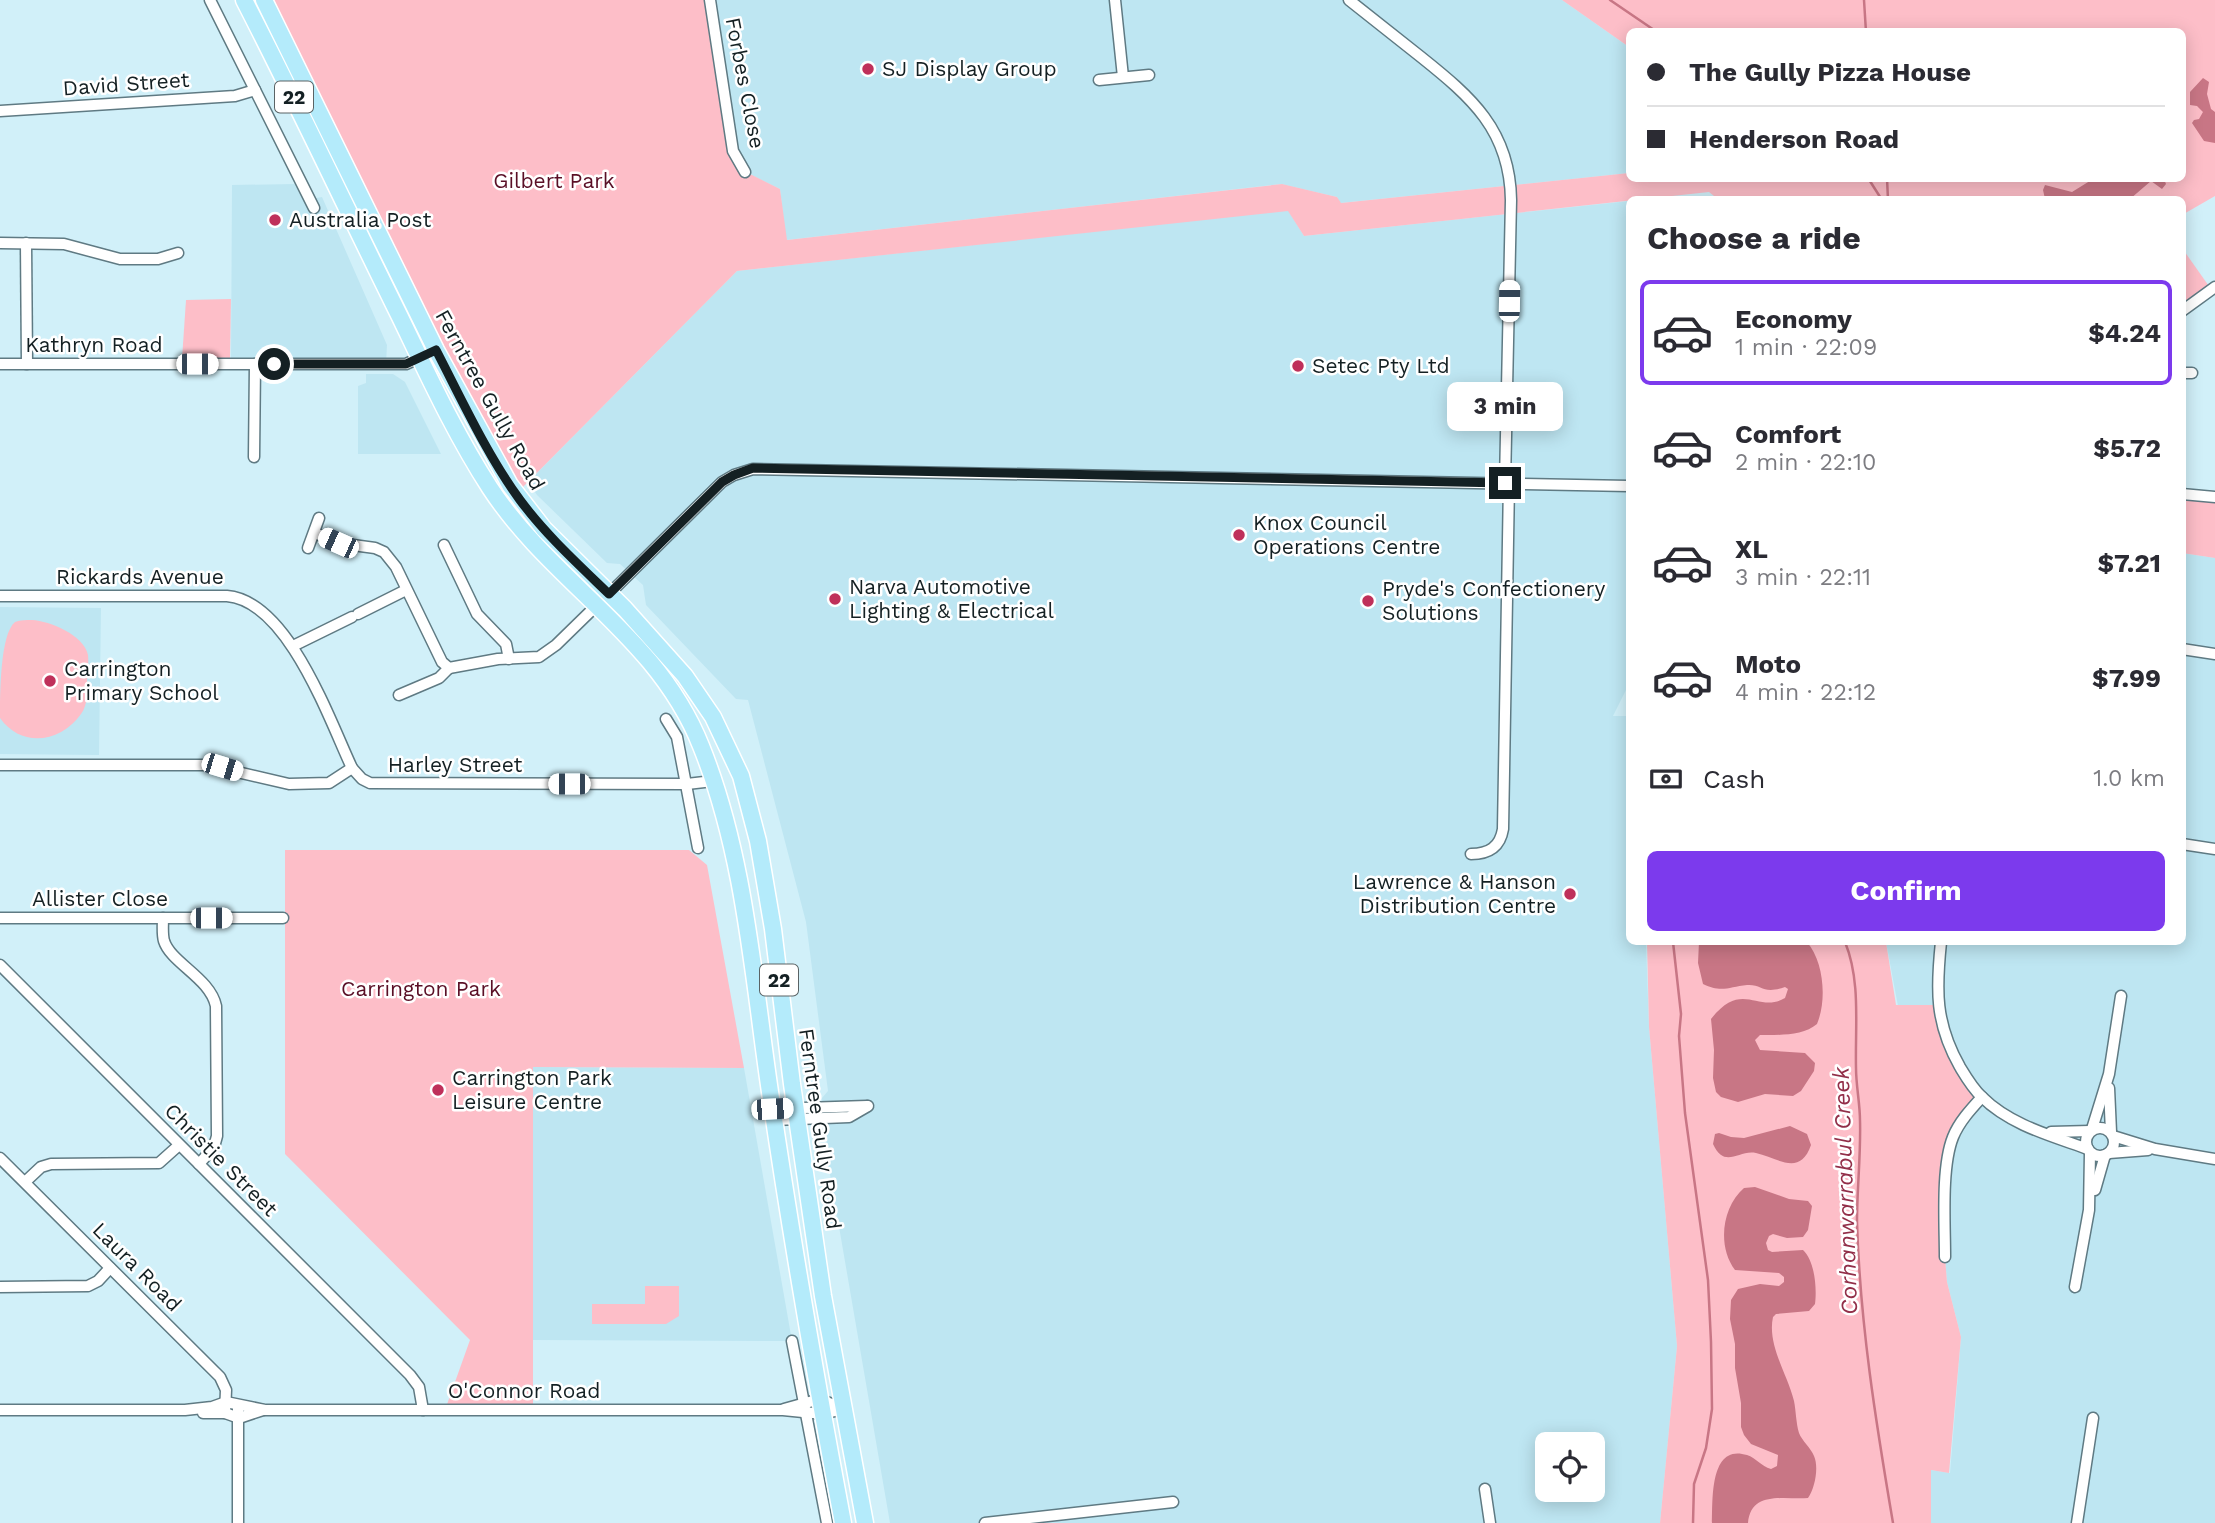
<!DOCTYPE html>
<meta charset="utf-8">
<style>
:root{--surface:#fff;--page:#f7f7f7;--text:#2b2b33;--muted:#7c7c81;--line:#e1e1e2;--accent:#7c3aed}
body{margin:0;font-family:"Work Sans",sans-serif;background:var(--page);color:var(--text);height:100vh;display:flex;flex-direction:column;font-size:26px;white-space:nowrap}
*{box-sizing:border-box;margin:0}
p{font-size:23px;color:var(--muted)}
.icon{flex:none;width:38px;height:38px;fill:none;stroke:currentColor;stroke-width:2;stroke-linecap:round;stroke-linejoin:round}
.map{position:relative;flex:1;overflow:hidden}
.details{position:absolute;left:1626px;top:196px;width:560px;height:749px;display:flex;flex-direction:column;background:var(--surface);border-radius:10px;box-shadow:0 4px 18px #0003}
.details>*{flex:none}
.top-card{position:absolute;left:1626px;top:28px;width:560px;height:154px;border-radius:10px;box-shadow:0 4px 18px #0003;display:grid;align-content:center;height:154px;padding:0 21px;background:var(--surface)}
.controls{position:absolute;left:1535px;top:1432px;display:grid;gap:14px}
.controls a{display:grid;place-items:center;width:70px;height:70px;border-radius:10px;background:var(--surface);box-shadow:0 4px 18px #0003;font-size:35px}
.end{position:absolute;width:32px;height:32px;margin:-16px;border:9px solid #142023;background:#fff;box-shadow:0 0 0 4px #fff}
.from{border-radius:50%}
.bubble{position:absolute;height:49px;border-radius:10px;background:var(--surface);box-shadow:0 4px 18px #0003;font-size:23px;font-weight:700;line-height:49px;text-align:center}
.car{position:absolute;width:21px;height:42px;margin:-21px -10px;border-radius:9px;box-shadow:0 0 5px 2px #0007;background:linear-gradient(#fff 24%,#345 0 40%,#fff 0 76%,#345 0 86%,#fff 0)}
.top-card b{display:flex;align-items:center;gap:24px;height:66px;font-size:26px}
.top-card b+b{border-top:2px solid var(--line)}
.top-card i{width:18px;height:18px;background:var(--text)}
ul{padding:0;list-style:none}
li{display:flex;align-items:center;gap:21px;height:105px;margin:0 14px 10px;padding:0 7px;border:4px solid transparent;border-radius:10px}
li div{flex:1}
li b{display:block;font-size:26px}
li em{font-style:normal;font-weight:700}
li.on{border-color:var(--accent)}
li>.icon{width:63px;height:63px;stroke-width:1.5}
h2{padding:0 21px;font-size:32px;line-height:84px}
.pay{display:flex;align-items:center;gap:18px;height:77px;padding:0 21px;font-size:26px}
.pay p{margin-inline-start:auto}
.cta{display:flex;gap:14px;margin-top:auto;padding:14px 21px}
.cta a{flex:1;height:80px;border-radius:10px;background:var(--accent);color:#fff;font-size:28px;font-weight:700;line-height:80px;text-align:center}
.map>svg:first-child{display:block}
</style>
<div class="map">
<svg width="2215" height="1523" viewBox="0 0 2215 1523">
<rect width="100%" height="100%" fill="#d1f0f9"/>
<g fill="#bee6f2" fill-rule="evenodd">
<path d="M710,0H1562L1629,47V173L1340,203L1337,197L1281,184L786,240L780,189L745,172L733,151Z"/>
<path d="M295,184L304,200L322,197L387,345L386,364H231L232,185Z"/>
<path d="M1629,201V684L1613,716H1629V942H1646L1649,1027L1677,1346L1660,1523H890L826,1151L822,1098L828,1091L806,922L748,700L736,699L646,605L643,585L620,564L607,563L537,495L528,482L737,271L1288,210L1304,236ZM1547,1444H1592V1489H1547Z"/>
<path d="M366,374H393L405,382L441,454H358V386L366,383Z"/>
<path d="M2182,553L2215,558V1523H1931V1470L1950,1473L1961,1337L1947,1282L1945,1257L1886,942H2182Z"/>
<path d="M0,607L101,608L99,755L0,754Z"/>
<path d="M533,1067L744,1068L792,1341L533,1340Z"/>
</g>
<g fill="#fdbec8">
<path d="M264,0H710L733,151L746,172L780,189L787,240L1282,184L1337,197L1341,203L1629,173V178H2182V32H1629V47L1562,0H2215V196L2182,215V200H1719L1709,192L1304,236L1288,211L737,271L516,494Z"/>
<path d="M2182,248L2211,289L2182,311Z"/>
<path d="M231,299L230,359H182L186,300Z"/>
<path d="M2182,494L2215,497V558L2182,553Z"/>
<path d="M32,620C50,621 84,635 88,655C89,664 87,674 87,682C87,692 88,705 81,714C61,742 22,749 0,718C0,695 0,634 15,622C20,620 27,620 32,620Z"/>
<path d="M285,850H689L707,865L744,1068L533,1067V1410H445L470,1340L285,1154Z"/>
<path d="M1647,942H1886L1896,1005H1938L1945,1037L1982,1097L1949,1146L1945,1257L1947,1282L1961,1337L1949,1473L1931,1470V1523H1660L1677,1346L1649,1027Z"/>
<path d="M645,1286H679V1316L666,1324H592V1304H645Z"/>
</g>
<g fill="#c87685">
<path d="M2203,78L2209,82L2207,94L2211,109L2215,112V143L2204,141L2192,123L2194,120L2199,119L2203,112L2197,106L2190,105V92Z"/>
<path d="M2093,179H2164L2166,184L2162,189L2151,181L2130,199H2045L2043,190L2045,185L2072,192Z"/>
<path d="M1699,942H1807C1824,962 1827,1000 1817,1024C1803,1036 1778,1035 1760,1035L1755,1040L1760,1050L1805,1053L1815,1063L1814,1071L1801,1091L1793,1096L1765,1094L1738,1102L1721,1097L1716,1092L1713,1078L1714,1050L1711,1019C1742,979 1758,1014 1785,998L1788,989L1785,987C1762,995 1763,984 1747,985C1729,987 1721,993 1703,984L1698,963Z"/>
<path d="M1790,1126L1807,1134L1811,1145C1800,1177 1778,1158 1756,1153C1739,1149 1725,1170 1713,1144L1715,1134L1719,1133L1731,1137L1744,1138Z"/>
<path d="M1755,1187L1789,1199L1808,1201L1812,1206L1808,1230L1803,1237L1787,1238L1773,1234L1769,1236L1766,1243L1768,1250L1772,1252L1803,1250C1815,1261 1817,1289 1815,1304L1809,1311L1776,1314L1773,1317C1767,1345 1787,1373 1794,1401C1796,1411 1796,1423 1799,1433C1802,1441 1811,1448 1814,1456C1819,1467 1815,1488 1808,1498C1785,1500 1751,1490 1748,1523H1712C1713,1501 1709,1443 1747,1455C1756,1458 1761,1466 1771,1469L1777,1466L1778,1455L1751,1444L1744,1435L1741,1427V1403L1735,1368V1344L1730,1319L1731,1300L1738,1289L1760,1284L1779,1286L1784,1282V1277L1779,1273L1735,1270C1717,1246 1722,1207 1744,1188Z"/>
</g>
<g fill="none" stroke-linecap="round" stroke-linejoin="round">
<g stroke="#c87685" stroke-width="2.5">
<path d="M1610,0L1657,32"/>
<path d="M1864,0L1866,32"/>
<path d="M1868,178L1882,200"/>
<path d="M1887,178L1888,200"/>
<path d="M1673,942L1681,1014L1679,1036L1685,1113L1708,1280L1711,1342L1712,1409L1706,1448L1694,1484L1693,1523"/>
<path d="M1845,942C1861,981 1855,1026 1856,1068C1856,1086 1860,1103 1860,1121C1861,1154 1857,1188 1857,1222C1860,1324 1876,1423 1893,1523"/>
</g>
<g stroke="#5f7a83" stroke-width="13">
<g id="minor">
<path d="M210,0L314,208"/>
<path d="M710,0L733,151L745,172"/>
<path d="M1115,0L1123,77"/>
<path d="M1349,0C1373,19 1397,38 1421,57C1471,97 1510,130 1511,200L1505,483"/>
<path d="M1099,80L1149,75"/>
<path d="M0,111L235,96L255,90"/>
<path d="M0,243L64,244L120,259H158L178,253"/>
<path d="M26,243L27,364"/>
<path d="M2182,311L2215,287"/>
<path d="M0,364H406L436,350"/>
<path d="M2182,373H2192"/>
<path d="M254,457L255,364"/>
<path d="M2182,494L2215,497"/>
<path d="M315,533L338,543L375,548L384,552L396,567L442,662L449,668L498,659L539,657L556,645L597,605"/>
<path d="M444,545L477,614L506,644L509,659"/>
<path d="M308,548L319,518"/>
<path d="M609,594L722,482L734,475L753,469L1629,486"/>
<path d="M0,596H227C288,601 329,719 352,768L362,779L370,783L687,784L713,781"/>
<path d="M358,614L406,590"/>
<path d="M293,646L352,617"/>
<path d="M2182,649L2215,654"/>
<path d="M399,695L439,678L449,668"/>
<path d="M666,719L677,737L698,848"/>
<path d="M0,765H207L289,784L329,783L352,768"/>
<path d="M2182,844L2215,849"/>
<path d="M1471,854C1489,854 1500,847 1503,829L1509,483"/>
<path d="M0,918H283"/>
<path d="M163,918C163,925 162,934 164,941C171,963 210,978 216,1006L217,1136L214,1147L199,1164"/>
<path d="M1941,942C1936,990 1935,1023 1960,1067C1966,1077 1973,1089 1982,1097C2010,1125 2052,1136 2088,1149"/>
<path d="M0,965L410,1375L419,1387L423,1410"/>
<path d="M2109,1088L2111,1132"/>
<path d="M772,1109L867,1106"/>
<path d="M774,1120L849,1117L868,1106"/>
<circle cx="2100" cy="1142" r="14"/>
<path d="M2092,1129L2109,1074L2121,996"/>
<path d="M2051,1132L2090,1131"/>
<path d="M2113,1136L2155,1149L2215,1159"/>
<path d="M2109,1153L2148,1150"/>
<path d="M0,1158L220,1377L226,1390L225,1413"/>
<path d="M25,1182L41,1167L51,1164L159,1163L178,1146"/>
<path d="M2095,1190L2105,1155"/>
<path d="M1945,1257C1945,1224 1941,1167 1953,1137C1959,1122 1971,1109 1982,1097"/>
<path d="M0,1287L88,1286L98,1281L110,1268"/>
<path d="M2075,1287L2089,1210L2090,1153"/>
<path d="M792,1341L827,1523"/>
<path d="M238,1406V1523"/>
<path d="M784,1409L820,1399L843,1409"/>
<path d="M0,1410H185L212,1407L226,1402L265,1410H783L823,1414L843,1409"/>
<path d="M203,1413H225L239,1418L263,1410"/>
<path d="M1485,1489L1490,1523"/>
<path d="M985,1523L1173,1502"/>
<path d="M2077,1523L2093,1418"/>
</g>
</g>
<g stroke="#fff" stroke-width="19">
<g id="primary">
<path d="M244,0C298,105 348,212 400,317C428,375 455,434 490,488C553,584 657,635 701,746C745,855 753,977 770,1092C791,1236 816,1380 843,1523"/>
<path d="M264,0L436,350L510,485L544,529L625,609L685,676L713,717L741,776L758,841L773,929L792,1084L823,1296L865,1523"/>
</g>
</g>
<use href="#minor" stroke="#fff" stroke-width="10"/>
<use href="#primary" stroke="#b4ebfb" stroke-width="16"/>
</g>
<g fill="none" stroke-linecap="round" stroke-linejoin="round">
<path stroke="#142023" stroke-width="9" d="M274,364H406L436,350C462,400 487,455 520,500C546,535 578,564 609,594L722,482L734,475L753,468L1505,483"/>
</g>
<g fill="#bf305a" stroke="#fff" stroke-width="2.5">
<circle cx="868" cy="69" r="7"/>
<circle cx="275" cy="220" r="7"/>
<circle cx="1298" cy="366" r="7"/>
<circle cx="1239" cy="535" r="7"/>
<circle cx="835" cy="599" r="7"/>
<circle cx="1368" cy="601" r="7"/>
<circle cx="50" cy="681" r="7"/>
<circle cx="1570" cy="894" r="7"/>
<circle cx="438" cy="1090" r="7"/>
</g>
<g text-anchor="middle" stroke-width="5" stroke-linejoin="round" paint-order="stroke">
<g fill="#fff" stroke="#5a6365" stroke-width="2">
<rect x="275" y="81.5" width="38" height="31" rx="5"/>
<rect x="760" y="964.5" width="38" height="31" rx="5"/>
</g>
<g font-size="19" font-weight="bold" fill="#142023">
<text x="294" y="104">22</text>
<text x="779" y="987">22</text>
</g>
<g font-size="21" fill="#142023" stroke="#fff" text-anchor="start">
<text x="882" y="76">SJ Display Group</text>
<text x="289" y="227">Australia Post</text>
<text x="1312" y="373">Setec Pty Ltd</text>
<text x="1253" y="530">Knox Council<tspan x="1253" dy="24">Operations Centre</tspan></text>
<text x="849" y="594">Narva Automotive<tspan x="849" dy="24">Lighting &amp; Electrical</tspan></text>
<text x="1382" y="596">Pryde's Confectionery<tspan x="1382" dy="24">Solutions</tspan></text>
<text x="64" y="676">Carrington<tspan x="64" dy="24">Primary School</tspan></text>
<text x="1556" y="889" text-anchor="end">Lawrence &amp; Hanson<tspan x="1556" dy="24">Distribution Centre</tspan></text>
<text x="452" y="1085">Carrington Park<tspan x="452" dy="24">Leisure Centre</tspan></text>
</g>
<g font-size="21" fill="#142023" stroke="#fff">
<text transform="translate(745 83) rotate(79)" y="7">Forbes Close</text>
<text transform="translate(126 84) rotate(-4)" y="7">David Street</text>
<text x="94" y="352">Kathryn Road</text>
<text transform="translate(490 400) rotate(61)" y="7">Ferntree Gully Road</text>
<text x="140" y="584">Rickards Avenue</text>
<text x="455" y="772">Harley Street</text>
<text x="100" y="906">Allister Close</text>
<text transform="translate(820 1129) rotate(82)" y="7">Ferntree Gully Road</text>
<text transform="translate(221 1160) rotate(45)" y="7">Christie Street</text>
<text transform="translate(137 1267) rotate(45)" y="7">Laura Road</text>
<text x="524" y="1398">O'Connor Road</text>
</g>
<g font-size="21" fill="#5a0f26" stroke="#fff">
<text x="554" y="188">Gilbert Park</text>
<text x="421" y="996">Carrington Park</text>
</g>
<g font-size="23" font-style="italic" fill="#922f49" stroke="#fff">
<text transform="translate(1845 1191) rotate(-92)" y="8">Corhanwarrabul Creek</text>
</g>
</g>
</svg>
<div class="controls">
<a><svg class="icon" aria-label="locate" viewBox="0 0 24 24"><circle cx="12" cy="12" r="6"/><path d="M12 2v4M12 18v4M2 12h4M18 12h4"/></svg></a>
</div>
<i class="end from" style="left:274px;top:364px"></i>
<i class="end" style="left:1505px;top:483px"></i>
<div class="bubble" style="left:1447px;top:382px;width:116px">3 min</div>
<i class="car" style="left:1509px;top:301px;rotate:1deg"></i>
<i class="car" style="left:197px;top:364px;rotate:90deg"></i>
<i class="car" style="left:338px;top:543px;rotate:294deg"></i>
<i class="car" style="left:222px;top:767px;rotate:107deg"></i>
<i class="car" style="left:569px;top:784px;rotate:270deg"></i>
<i class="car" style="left:211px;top:918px;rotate:90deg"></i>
<i class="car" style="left:772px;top:1109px;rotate:87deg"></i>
<div class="top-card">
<b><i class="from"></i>The Gully Pizza House</b>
<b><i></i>Henderson Road</b>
</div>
<section class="details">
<h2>Choose a ride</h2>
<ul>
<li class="on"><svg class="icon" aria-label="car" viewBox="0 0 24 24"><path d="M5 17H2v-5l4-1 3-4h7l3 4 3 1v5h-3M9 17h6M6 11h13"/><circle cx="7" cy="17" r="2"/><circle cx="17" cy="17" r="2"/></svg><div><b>Economy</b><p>1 min · 22:09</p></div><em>$4.24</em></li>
<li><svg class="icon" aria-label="car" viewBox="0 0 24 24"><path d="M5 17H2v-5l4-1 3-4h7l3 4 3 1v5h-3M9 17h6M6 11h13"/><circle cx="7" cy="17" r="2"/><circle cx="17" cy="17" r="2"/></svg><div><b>Comfort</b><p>2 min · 22:10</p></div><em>$5.72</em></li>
<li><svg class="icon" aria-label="car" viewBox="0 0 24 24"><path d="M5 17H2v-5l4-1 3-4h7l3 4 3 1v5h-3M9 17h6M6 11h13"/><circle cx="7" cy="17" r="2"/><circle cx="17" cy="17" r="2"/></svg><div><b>XL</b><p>3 min · 22:11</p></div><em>$7.21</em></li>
<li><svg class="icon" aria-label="car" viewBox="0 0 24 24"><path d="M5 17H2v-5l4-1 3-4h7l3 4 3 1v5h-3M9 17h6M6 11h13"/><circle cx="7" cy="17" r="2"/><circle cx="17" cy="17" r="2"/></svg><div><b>Moto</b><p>4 min · 22:12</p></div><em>$7.99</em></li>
</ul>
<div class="pay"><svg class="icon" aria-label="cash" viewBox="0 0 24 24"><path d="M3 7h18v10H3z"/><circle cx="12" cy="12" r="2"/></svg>Cash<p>1.0 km</p></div>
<div class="cta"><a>Confirm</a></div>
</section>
</div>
